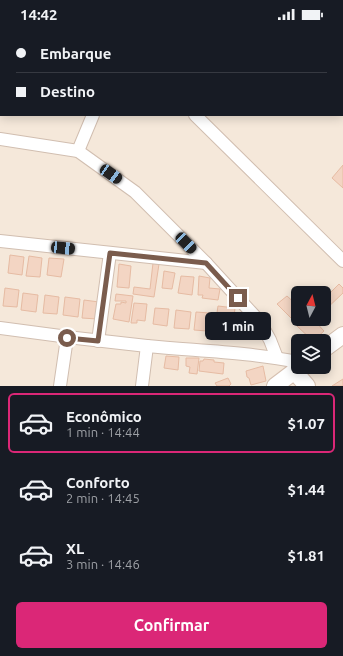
<!DOCTYPE html>
<html lang="pt">
<meta charset="utf-8">
<style>
:root{--surface:#171b24;--page:#242831;--text:#f1f3f6;--muted:#9ea1a6;--line:#363941;--accent:#db2777}
body{margin:0;font-family:Ubuntu,sans-serif;background:var(--page);color:var(--text);height:100vh;display:flex;flex-direction:column;font-size:15px;white-space:nowrap}
*{box-sizing:border-box;margin:0}
p{font-size:13px;color:var(--muted)}
.icon{flex:none;width:22px;height:22px;fill:none;stroke:currentColor;stroke-width:2;stroke-linecap:round;stroke-linejoin:round}
.map{position:relative;height:358px;overflow:hidden}
.sheet{display:flex;flex-direction:column;background:var(--surface);flex:1}
.sheet>*{flex:none}
.top-card{position:absolute;left:0px;top:0px;width:343px;height:88px;box-shadow:0 2px 10px #0003;display:grid;align-content:center;height:88px;padding:0 16px;background:var(--surface)}
.needle{width:26px;rotate:7deg}
.controls{position:absolute;left:291px;top:258px;display:grid;gap:8px}
.controls a{display:grid;place-items:center;width:40px;height:40px;border-radius:6px;background:var(--surface);box-shadow:0 2px 10px #0003;font-size:20px}
.end{position:absolute;width:18px;height:18px;margin:-9px;border:5px solid #7a5c4d;background:#fff;box-shadow:0 0 0 2px #fff}
.from{border-radius:50%}
.bubble{position:absolute;height:28px;border-radius:6px;background:var(--surface);box-shadow:0 2px 10px #0003;font-size:13px;font-weight:600;line-height:28px;text-align:center}
.car{position:absolute;width:12px;height:24px;margin:-12px -6px;border-radius:5px;box-shadow:0 0 3px 1px #0007;background:linear-gradient(#222 24%,#8ab4d8 0 40%,#222 0 76%,#8ab4d8 0 86%,#222 0)}
.top-card b{display:flex;align-items:center;gap:14px;height:38px;font-size:15px}
.top-card b+b{border-top:1px solid var(--line)}
.top-card i{width:10px;height:10px;background:var(--text)}
ul{padding:7px 0 0;list-style:none}
li{display:flex;align-items:center;gap:12px;height:60px;margin:0 8px 6px;padding:0 8px;border:2px solid transparent;border-radius:6px}
li div{flex:1}
li b{display:block;font-size:15px}
li em{font-style:normal;font-weight:600}
li.on{border-color:var(--accent)}
li>.icon{width:36px;height:36px;stroke-width:1.5}
.button{display:flex;gap:8px;margin-top:auto;padding:8px 16px}
.button a{flex:1;height:46px;border-radius:6px;background:var(--accent);color:#fff;font-size:16px;font-weight:600;line-height:46px;text-align:center}
.status{display:flex;justify-content:space-between;align-items:center;height:28px;padding:0 20px;background:var(--surface);direction:ltr}
.status svg{height:11px;fill:currentColor}
.map>svg:first-child{display:block}
</style>
<div class="status"><b>14:42</b><svg viewBox="0 0 49 12"><path d="M0 12V9h3v3zM5 12V6h3v6zM10 12V3h3v9zM15 12V0h3v12zM26 1h20v11H26zM47 4h2v5h-2z"/></svg></div>
<div class="map">
<svg width="343" height="358" viewBox="0 0 343 358">
<rect width="100%" height="100%" fill="#fdf6ec"/>
<path fill="#f5e8da" fill-rule="evenodd" d="M0,0H225L1,1V87H342V1H258L343,0V358H0ZM298,265H324V291H298ZM298,313H324V339H298Z"/>
<g fill="none" stroke-linecap="round" stroke-linejoin="round">
<g stroke="#a5d3da" stroke-width="3">
<path d="M273,0L274,1"/>
<path d="M342,84L343,86"/>
</g>
</g>
<g fill="#f3d5c3" stroke="#e6bba3">
<path d="M343,137V160L332,150Z"/>
<path d="M10,227L24,229L22,247L8,245Z"/>
<path d="M29,228L42,230L40,249L26,248Z"/>
<path d="M49,230L64,231L61,249L47,247Z"/>
<path d="M153,235L159,236L154,269L133,266L134,259L150,261Z"/>
<path d="M119,236L131,238L129,260L117,259Z"/>
<path d="M164,243L175,245L172,261L162,260Z"/>
<path d="M181,248L194,249L192,267L178,265Z"/>
<path d="M199,248L210,250L209,260L220,261L218,272L202,270L203,267H198Z"/>
<path d="M339,256L343,260V265L324,283V271Z"/>
<path d="M5,260L19,262L17,279L3,278Z"/>
<path d="M23,265L38,267L36,284L21,282Z"/>
<path d="M116,266L133,268L129,294L113,291L116,276H121V274L126,275V273H115Z"/>
<path d="M45,267L59,269L57,286L43,285Z"/>
<path d="M287,268L298,278V291H299L295,294L277,276Z"/>
<path d="M65,269L80,271L78,289L63,287Z"/>
<path d="M84,272L99,274L97,291L82,290Z"/>
<path d="M134,275L147,276L145,293L137,292V295H131Z"/>
<path d="M218,278L235,280L232,306L214,304Z"/>
<path d="M155,280L169,281L167,298L153,296Z"/>
<path d="M176,282L191,284L189,301L174,300Z"/>
<path d="M196,284L210,285L207,303L194,302Z"/>
<path d="M236,287L247,288L246,294L257,295L255,310L234,307Z"/>
<path d="M305,291H313L324,303L313,313L297,298Z"/>
<path d="M166,328L179,329L178,342L164,340Z"/>
<path d="M186,330H199L197,346L189,345L190,339L186,338Z"/>
<path d="M204,331L214,332V334L224,335L223,346L199,343L200,333H203Z"/>
<path d="M263,338L266,353L251,357L249,350L247,349L246,343Z"/>
<path d="M228,350L231,356L229,358H217L215,355Z"/>
<path d="M343,351V358H332Z"/>
</g>
<g fill="none" stroke-linecap="round" stroke-linejoin="round">
<g stroke="#d1beb0" stroke-width="14">
<g id="street">
<path d="M0,12L1,13"/>
<path d="M195,87L343,233"/>
<path d="M0,111L78,123L135,164L206,235L260,294L270,312L277,330"/>
<path d="M78,123L93,87"/>
<path d="M0,213L206,235"/>
<path d="M0,300C49,307 98,313 147,318C198,323 248,324 298,334"/>
<path d="M98,313L110,225"/>
<path d="M60,358L67,310"/>
<path d="M142,358L147,318"/>
</g>
</g>
<g stroke="#d6c0b0" stroke-width="18">
<g id="secondary">
<path d="M324,321L343,307"/>
<path d="M294,343L307,358"/>
<path d="M275,358L300,339"/>
</g>
</g>
<use href="#street" stroke="#fff" stroke-width="12"/>
<use href="#secondary" stroke="#fff" stroke-width="16"/>
</g>
<g fill="none" stroke-linecap="round" stroke-linejoin="round">
<path stroke="#7a5c4d" stroke-width="5" d="M67,310L98,313L110,225L206,235L238,270"/>
</g>
</svg>
<div class="controls">
<a><svg class="needle" viewBox="-14 -14 28 28"><path d="M0-13l5 13h-10z" fill="#e53935"/><path d="M0 13l5-13h-10z" fill="#9ea1a6"/></svg></a>
<a><svg class="icon" aria-label="layers" viewBox="0 0 24 24"><path d="M12 4l9 5-9 5-9-5zM3 14l9 5 9-5"/></svg></a>
</div>
<i class="end from" style="left:67px;top:310px"></i>
<i class="end" style="left:238px;top:270px"></i>
<div class="bubble" style="left:205px;top:284px;width:66px">1 min</div>
<i class="car" style="left:111px;top:146px;rotate:125deg"></i>
<i class="car" style="left:186px;top:215px;rotate:135deg"></i>
<i class="car" style="left:63px;top:220px;rotate:96deg"></i>
<div class="top-card">
<b><i class="from"></i>Embarque</b>
<b><i></i>Destino</b>
</div>
</div>
<section class="sheet">
<ul>
<li class="on"><svg class="icon" aria-label="car" viewBox="0 0 24 24"><path d="M5 17H2v-5l4-1 3-4h7l3 4 3 1v5h-3M9 17h6M6 11h13"/><circle cx="7" cy="17" r="2"/><circle cx="17" cy="17" r="2"/></svg><div><b>Econômico</b><p>1 min · 14:44</p></div><em>$1.07</em></li>
<li><svg class="icon" aria-label="car" viewBox="0 0 24 24"><path d="M5 17H2v-5l4-1 3-4h7l3 4 3 1v5h-3M9 17h6M6 11h13"/><circle cx="7" cy="17" r="2"/><circle cx="17" cy="17" r="2"/></svg><div><b>Conforto</b><p>2 min · 14:45</p></div><em>$1.44</em></li>
<li><svg class="icon" aria-label="car" viewBox="0 0 24 24"><path d="M5 17H2v-5l4-1 3-4h7l3 4 3 1v5h-3M9 17h6M6 11h13"/><circle cx="7" cy="17" r="2"/><circle cx="17" cy="17" r="2"/></svg><div><b>XL</b><p>3 min · 14:46</p></div><em>$1.81</em></li>
</ul>
<div class="button"><a>Confirmar</a></div>
</section>
